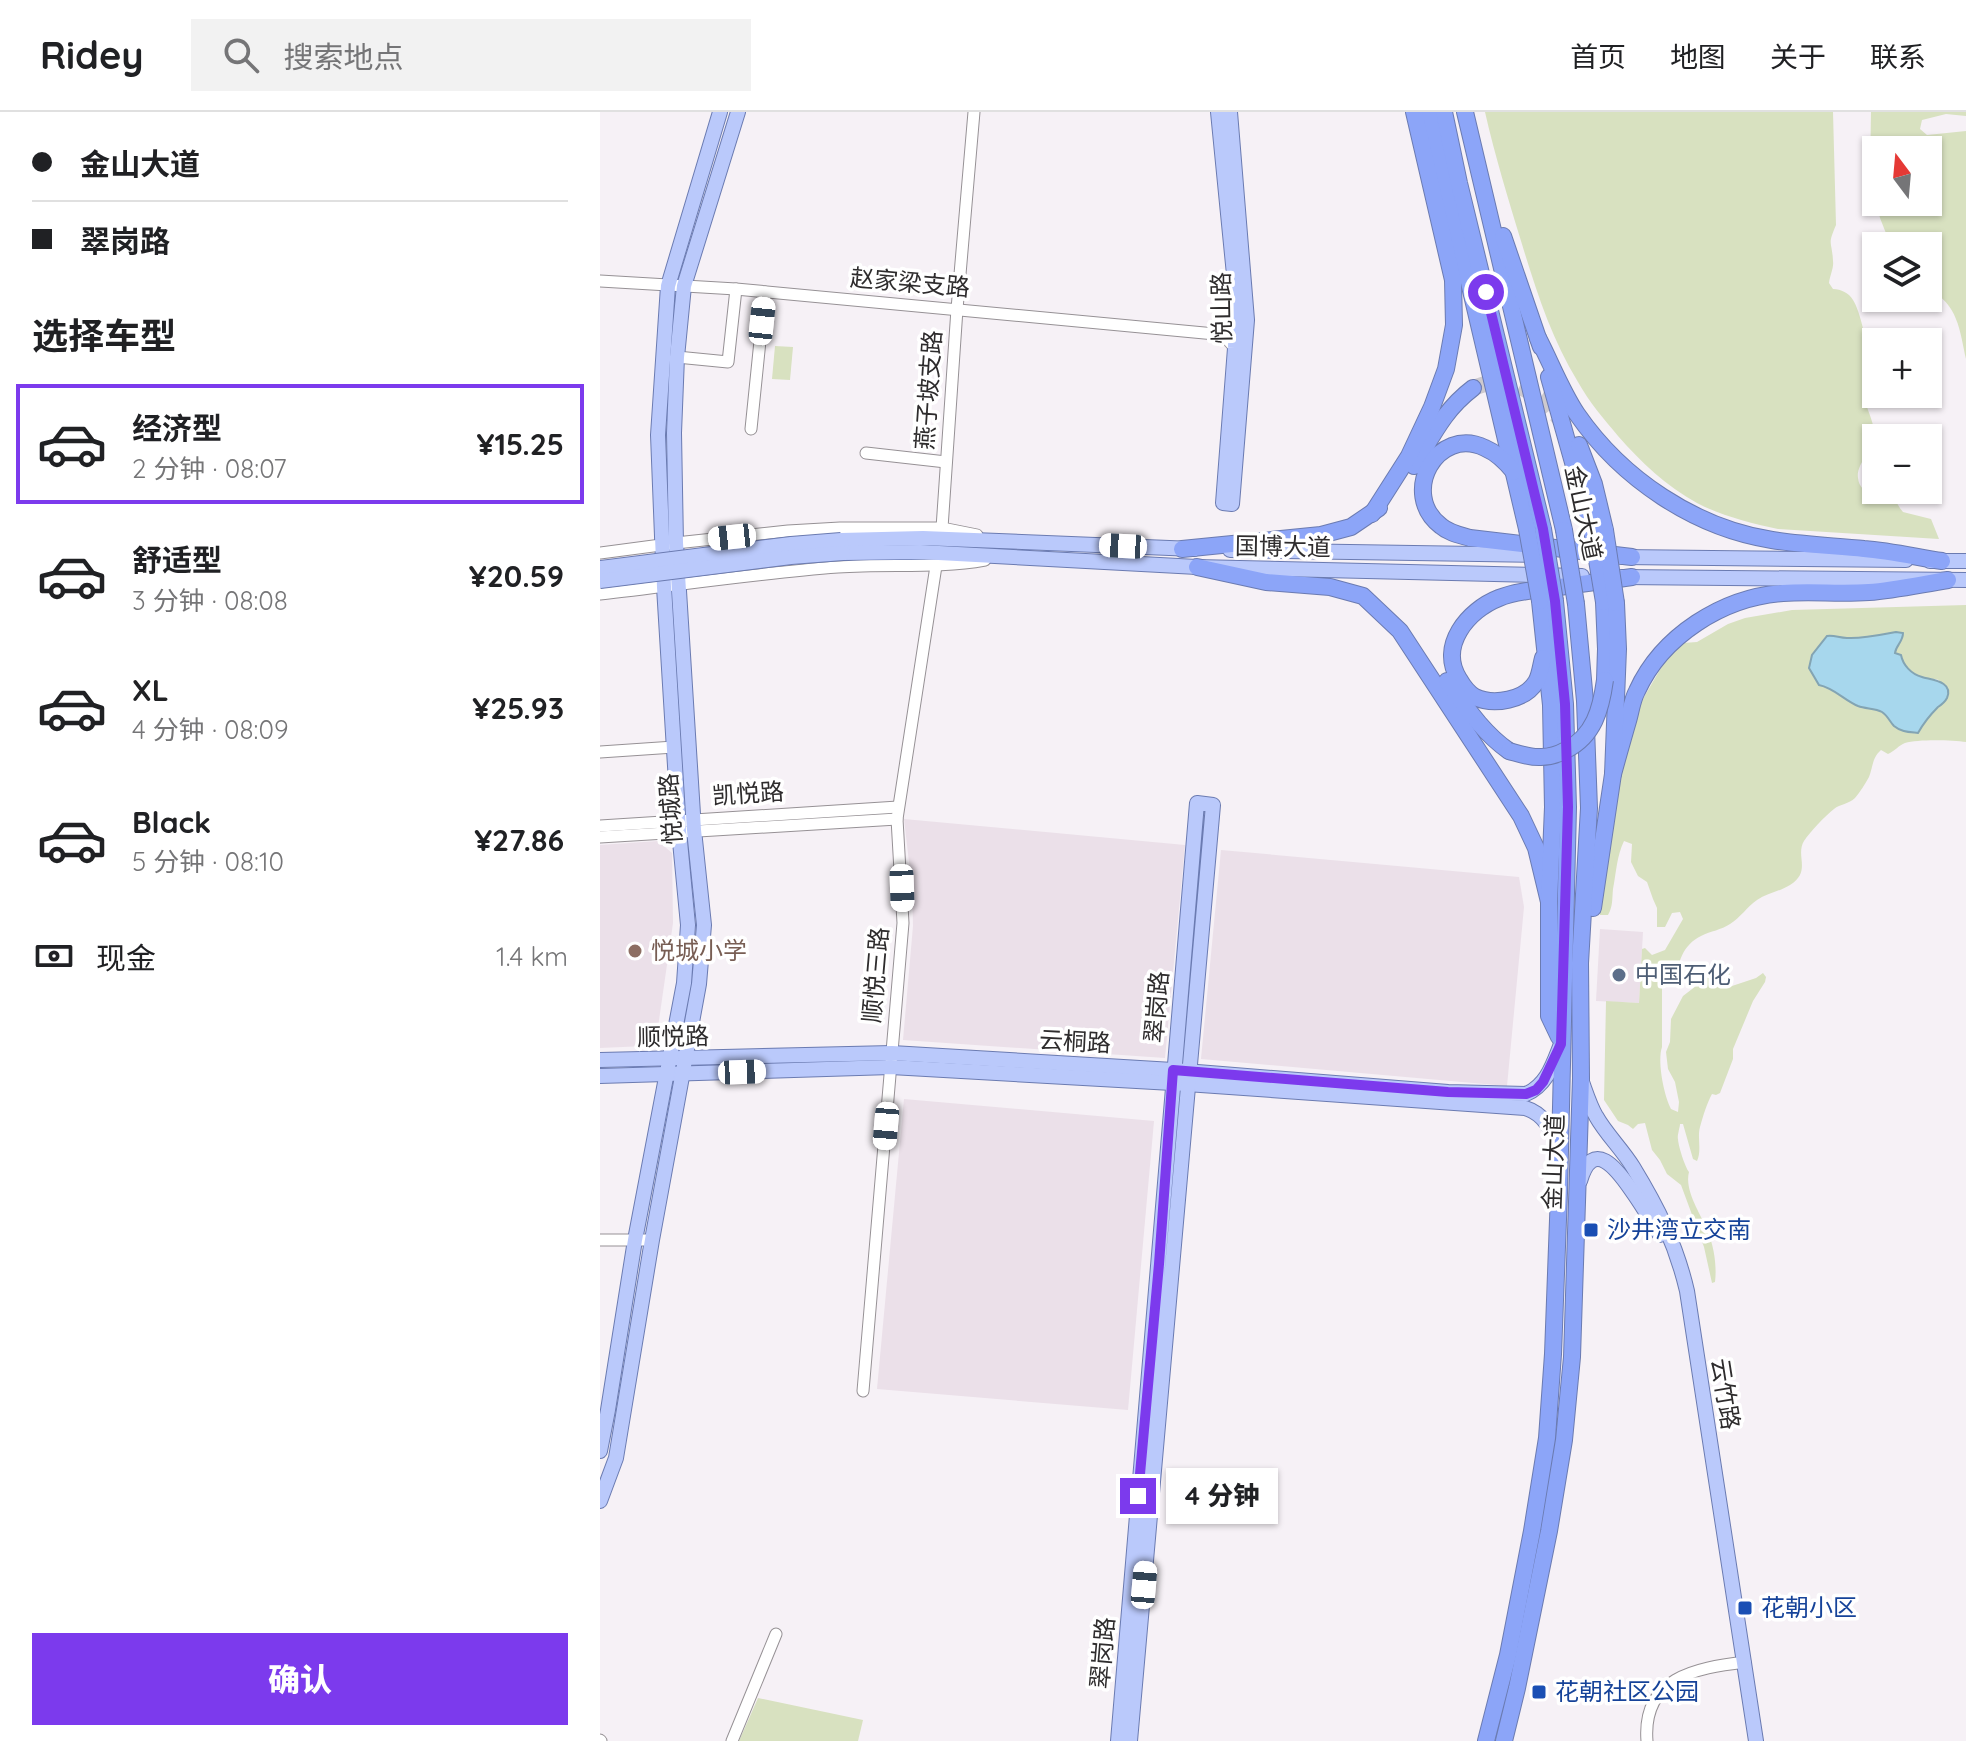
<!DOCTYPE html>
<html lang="zh">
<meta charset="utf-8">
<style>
:root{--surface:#fff;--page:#f2f2f2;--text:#202124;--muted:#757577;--line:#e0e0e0;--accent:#7c3aed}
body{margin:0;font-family:Quicksand,"Noto Sans SC",sans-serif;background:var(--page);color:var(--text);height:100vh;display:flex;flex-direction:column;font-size:30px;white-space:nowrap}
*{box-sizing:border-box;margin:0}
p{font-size:26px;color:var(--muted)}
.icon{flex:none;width:44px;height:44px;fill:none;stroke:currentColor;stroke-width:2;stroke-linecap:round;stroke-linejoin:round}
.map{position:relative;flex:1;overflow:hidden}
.sheet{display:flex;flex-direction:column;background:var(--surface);width:600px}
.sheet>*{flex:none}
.hud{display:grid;align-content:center;height:176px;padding:0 32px;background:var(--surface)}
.needle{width:52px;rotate:344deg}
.fabs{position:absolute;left:1262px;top:24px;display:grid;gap:16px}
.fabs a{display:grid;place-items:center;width:80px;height:80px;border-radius:0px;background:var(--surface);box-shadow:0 2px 6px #0004;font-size:40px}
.end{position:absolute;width:36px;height:36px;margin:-18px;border:10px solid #7c3aed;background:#fff;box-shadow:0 0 0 4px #fff}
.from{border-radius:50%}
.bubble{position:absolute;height:56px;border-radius:0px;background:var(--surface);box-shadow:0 2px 6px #0004;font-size:26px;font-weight:800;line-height:56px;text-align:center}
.car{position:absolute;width:24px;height:48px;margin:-24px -12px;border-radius:10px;box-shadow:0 0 6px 2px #0007;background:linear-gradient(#fff 24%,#345 0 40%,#fff 0 76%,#345 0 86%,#fff 0)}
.hud b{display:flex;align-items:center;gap:28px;height:76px;font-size:30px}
.hud b+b{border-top:2px solid var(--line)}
.hud i{width:20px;height:20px;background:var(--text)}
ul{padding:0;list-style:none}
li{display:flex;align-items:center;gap:24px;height:120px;margin:0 16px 12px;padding:0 16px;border:4px solid transparent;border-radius:0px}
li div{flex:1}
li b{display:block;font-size:30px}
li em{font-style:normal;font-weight:800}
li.current{border-color:var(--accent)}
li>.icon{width:72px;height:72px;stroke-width:1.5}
h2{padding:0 32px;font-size:36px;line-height:96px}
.pay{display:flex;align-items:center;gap:20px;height:88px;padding:0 32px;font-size:30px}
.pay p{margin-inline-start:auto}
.primary-button{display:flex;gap:16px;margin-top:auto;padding:16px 32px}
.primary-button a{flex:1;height:92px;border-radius:0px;background:var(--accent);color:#fff;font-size:32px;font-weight:800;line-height:92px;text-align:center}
header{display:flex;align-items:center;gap:48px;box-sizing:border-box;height:112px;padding:0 40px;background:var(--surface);border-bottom:2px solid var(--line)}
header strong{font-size:38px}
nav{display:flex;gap:44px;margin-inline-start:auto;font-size:28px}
.search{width:560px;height:72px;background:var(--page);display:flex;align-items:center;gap:20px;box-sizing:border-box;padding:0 28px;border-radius:0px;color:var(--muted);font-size:30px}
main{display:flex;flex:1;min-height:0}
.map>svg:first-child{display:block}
</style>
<header>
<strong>Ridey</strong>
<div class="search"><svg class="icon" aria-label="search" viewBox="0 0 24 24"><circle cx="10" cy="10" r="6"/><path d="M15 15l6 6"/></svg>搜索地点</div>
<nav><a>首页</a><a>地图</a><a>关于</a><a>联系</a></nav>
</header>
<main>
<section class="sheet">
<div class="hud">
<b><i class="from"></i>金山大道</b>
<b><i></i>翠岗路</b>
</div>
<h2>选择车型</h2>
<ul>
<li class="current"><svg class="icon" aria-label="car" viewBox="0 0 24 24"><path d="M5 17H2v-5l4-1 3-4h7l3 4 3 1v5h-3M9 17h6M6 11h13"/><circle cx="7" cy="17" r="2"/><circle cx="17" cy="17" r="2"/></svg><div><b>经济型</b><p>2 分钟 · 08:07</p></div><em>¥15.25</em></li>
<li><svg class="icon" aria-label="car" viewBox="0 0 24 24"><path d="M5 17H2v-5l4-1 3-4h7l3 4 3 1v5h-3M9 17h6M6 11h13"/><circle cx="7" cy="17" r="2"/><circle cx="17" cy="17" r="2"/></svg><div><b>舒适型</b><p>3 分钟 · 08:08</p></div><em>¥20.59</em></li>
<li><svg class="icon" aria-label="car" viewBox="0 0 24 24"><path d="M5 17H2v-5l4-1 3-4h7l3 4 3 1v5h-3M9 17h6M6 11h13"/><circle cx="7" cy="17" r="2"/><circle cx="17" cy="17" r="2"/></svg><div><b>XL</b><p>4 分钟 · 08:09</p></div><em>¥25.93</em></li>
<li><svg class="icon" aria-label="car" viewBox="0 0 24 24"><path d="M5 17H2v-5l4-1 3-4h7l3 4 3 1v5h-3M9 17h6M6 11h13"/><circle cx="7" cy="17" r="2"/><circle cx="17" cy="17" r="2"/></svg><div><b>Black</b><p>5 分钟 · 08:10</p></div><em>¥27.86</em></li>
</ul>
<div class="pay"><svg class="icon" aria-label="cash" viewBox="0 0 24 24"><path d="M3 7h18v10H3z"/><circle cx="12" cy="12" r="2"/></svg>现金<p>1.4 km</p></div>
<div class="primary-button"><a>确认</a></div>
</section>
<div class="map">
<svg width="1366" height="1629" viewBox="0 0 1366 1629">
<rect width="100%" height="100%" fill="#f6f1f6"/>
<g fill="#ebe0e9">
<path d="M304,707L585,733L565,946L303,928L313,814L312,776Z"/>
<path d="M58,729L72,741L73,811L57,922L46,934L0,936V733Z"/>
<path d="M621,738L919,765L924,795L907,974L601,947Z"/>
<path d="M1000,817L1043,820L1039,891L996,889Z"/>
<path d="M304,987L554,1009L528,1298L277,1277Z"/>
</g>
<g fill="#d8e1c0" fill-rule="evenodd">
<path d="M885,0H1233L1236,113C1227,134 1232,128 1233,149C1234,156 1230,163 1229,171L1233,177C1241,177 1249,181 1253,188C1260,198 1268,235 1268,248C1267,258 1263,268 1263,278C1264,295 1276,310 1274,326C1272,340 1256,352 1258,366C1260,385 1280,379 1292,386C1297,389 1299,396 1303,400L1331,407L1339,427L1178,417C1150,411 1122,404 1097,391C1066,374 1041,350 1018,324C1004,307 989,290 978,270C951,226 936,178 921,129C908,86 895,44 885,0Z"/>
<path d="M1271,0H1366V4L1346,2L1322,8L1320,17L1327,23L1366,19V247C1360,220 1358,190 1328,178V134H1291L1280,106L1276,90H1328V38H1276V88L1270,60Z"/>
<path d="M175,234L193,235L190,268L172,267Z"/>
<path d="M1366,493V630C1352,628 1318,627 1305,631C1299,633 1295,639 1288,642L1281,638C1272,646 1273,655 1269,665C1265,672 1260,680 1255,686C1249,692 1240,692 1234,697C1225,704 1210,720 1204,729C1195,744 1212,759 1190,773C1181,779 1167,781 1157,788C1147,795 1140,806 1130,812C1121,818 1111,819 1101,824C1083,833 1077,850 1077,870L1071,875L1069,868L1062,867V935C1057,949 1064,984 1071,997L1078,1000L1079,990L1075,970L1068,957L1066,940L1070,930L1071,907L1083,884L1096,874L1105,864L1126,854L1130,857V862L1126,871L1129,875L1156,866L1163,861L1166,865L1165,870L1153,889L1133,937V947L1120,981L1116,983L1112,982C1107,991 1103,1004 1100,1015C1097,1026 1102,1038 1097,1049L1093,1047L1083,1012H1080C1080,1015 1077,1024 1078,1027C1078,1033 1085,1055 1089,1060C1084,1079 1101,1102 1108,1120C1114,1135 1117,1154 1115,1170L1112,1171L1104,1135L1081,1073L1067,1062L1060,1048L1052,1038L1045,1011L1038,1012L1033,1017L1028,1013L1018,1009L1004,988L1006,889L1039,891L1042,837L1045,836L1052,843L1065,838L1083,807L1080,800L1072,801L1065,815H1057V796L1053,787L1047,770L1038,764L1031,750L1032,732L1024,729C1017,743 1016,761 1013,777C1012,787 1013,794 1008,803H1000V794L1020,663L1040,592L1065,549L1083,531L1097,530L1128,512L1145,506L1192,498ZM1296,520L1300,532L1296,536L1295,542C1302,550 1308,560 1319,565C1325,567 1333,566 1339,568L1345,589L1323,611L1318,621L1303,619L1295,615L1285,602L1277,597L1261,595L1225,574L1212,543C1223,526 1252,526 1270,525C1279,524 1288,521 1296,520Z"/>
<path d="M158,1586L263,1608L258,1629H139Z"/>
</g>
<path fill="#a7d7ed" stroke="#83a4b3" stroke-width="2" d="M1296,520L1303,521C1303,530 1296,533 1295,541L1301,543C1303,553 1311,562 1322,565C1331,568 1354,569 1347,586C1345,590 1341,593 1338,595C1330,603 1323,612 1318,621C1310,620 1301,620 1294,614C1290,610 1288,604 1282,600C1275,596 1266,597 1258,594C1244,588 1234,576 1219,573L1209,556L1212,543L1227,524C1235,523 1239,526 1247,526C1263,527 1280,523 1296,520Z"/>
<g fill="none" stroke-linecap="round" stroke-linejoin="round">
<path stroke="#cecace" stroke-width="16" stroke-dasharray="16 8" stroke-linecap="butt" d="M873,276L891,270L917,273L945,288L961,309"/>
<g stroke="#969195" stroke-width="13">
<g id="minor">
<path d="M0,169L136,177L615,222L625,225L635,236"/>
<path d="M77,245L128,250L136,177"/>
<path d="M151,317L165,180"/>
<path d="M266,341L346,350"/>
<path d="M342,416L357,197L374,0"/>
<path d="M0,441L76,431L188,419L240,416H342L377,423"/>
<path d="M0,482C79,473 158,461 238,455C287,451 337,457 385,448"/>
<path d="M0,640L74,635"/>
<path d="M0,714L298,695"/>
<path d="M0,725L297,707"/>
<path d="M0,1128H52"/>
<path d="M263,1279L303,811L297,707L336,454"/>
<path d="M0,1628L1,1629"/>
<path d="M132,1629L176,1522"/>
<path d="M1047,1629C1042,1566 1095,1556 1145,1550"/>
</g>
</g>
<g stroke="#6b7bb1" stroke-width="16">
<g id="major">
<path d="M618,0L636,183L635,236L623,391L632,392L647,208L630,0"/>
<path d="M241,428L323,426L594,437"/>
<path d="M630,438L942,443"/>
<path d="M243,441L320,440L597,455L982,464"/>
<path d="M1022,445L1306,448"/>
<path d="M1330,449H1366"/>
<path d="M1022,465L1366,468"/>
<path d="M0,948L292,941L573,958L848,980L926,982C947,973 953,952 961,932"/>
<path d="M0,964L291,955L572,971L925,996C945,1002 952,1019 960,1037"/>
<path d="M982,970C986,981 990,994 996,1004C1006,1022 1022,1037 1033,1055C1058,1096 1076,1132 1087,1179L1156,1629"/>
<path d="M980,1069C993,1025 1017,1057 1032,1079C1042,1093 1051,1108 1060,1123"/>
<path d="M0,1339L8,1298L35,1128L84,871L88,813L79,719L64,475L58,323L68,174L120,0"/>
<path d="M0,1389L16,1346L52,1128L99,872L104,813L94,718L76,431L74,321L77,245L84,174L138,0"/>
<path d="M518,1629L597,691L613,693L530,1629"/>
</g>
</g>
<g stroke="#6b7bb1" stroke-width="18">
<g id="highway">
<path d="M829,0L927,417"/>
<path d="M844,0L859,71L943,417"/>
<path d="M865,0L964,418"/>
<path d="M903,124L941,235"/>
<path d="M938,226C951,251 962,280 977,302C1022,367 1095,416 1172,428C1203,433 1234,434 1264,437C1290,439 1316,445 1342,449"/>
<path d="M949,265L992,418"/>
<path d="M979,333L994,372L1005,418"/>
<path d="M814,354C833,323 844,298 873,276"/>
<path d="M914,360C906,350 897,341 885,336C837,313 799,382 841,414C849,421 860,423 870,426L1032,445"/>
<path d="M772,402L809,344L832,295L846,257L854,213L853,168L814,0"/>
<path d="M582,437L721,423L751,415L779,396"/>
<path d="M597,455L666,470L730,475L763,484L800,519L921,704L936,736L949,790"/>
<path d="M940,489L951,593L953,695L949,790V904L959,925"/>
<path d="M1004,490L1006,537L1005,568"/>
<path d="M943,546C941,553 940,564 936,570C925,588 894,594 875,585C868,581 863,574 859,567C838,534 868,498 899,486C916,479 935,478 953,476C979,472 1005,469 1032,465"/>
<path d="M847,569C866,595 883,621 909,639"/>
<path d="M1013,662C1018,644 1023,626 1028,609C1031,599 1032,588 1037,579C1062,524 1123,485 1183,481C1211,479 1240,482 1269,480C1295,478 1322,472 1348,468"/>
<path d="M993,796L1013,662L1018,537L1016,491"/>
<path d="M886,1629L908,1543L932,1419L947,1326L953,1242L959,1081L968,695L965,592L955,489"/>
<path d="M904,1629L917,1576L949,1419L964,1328L972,1245L981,966L980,851L989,696L985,589L976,492"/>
</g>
</g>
<use href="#minor" stroke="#fff" stroke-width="11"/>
<use href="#major" stroke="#bac9fb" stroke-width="14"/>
<use href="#highway" stroke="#8ca5f8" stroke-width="16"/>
<g stroke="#6b7bb1" stroke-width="16" stroke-linecap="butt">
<g id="major-bridge">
<path d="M0,456L191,432L241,428"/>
<path d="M0,469L191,445L243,441"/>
</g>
</g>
<g stroke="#6b7bb1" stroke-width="18" stroke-linecap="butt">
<g id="highway-bridge">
<path d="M927,417L940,489"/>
<path d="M943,417L955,489"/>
<path d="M964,418L976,492"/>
<path d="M992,418L1004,490"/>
<path d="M1005,418L1016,491"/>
<path d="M909,639C920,642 931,646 941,645C950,645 959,642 966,638C994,624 1001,597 1005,568"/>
</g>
</g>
<use href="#major-bridge" stroke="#bac9fb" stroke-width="14"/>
<use href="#highway-bridge" stroke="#8ca5f8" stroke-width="16"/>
</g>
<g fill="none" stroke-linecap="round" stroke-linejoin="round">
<path stroke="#7c3aed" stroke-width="10" d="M538,1384L559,1152L573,958L848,980L926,982L936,978L943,970L961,932L968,695L965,592L955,489L943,417L886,180"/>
</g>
<circle fill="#8d6e63" stroke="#fff" stroke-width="3" cx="35" cy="839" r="8"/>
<circle fill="#5c6f8a" stroke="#fff" stroke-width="3" cx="1019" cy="863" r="8"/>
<g fill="#1a4fb4" stroke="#fff" stroke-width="3">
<rect x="983" y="1110" width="16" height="16" rx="4"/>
<rect x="1137" y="1488" width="16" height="16" rx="4"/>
<rect x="931" y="1572" width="16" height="16" rx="4"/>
</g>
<g text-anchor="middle" stroke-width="7" stroke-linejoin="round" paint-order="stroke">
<g font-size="24" fill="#2e2c2d" stroke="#fff">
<text transform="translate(310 171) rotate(5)" y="8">赵家梁支路</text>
<text transform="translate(622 196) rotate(-91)" y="8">悦山路</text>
<text transform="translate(329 278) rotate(-86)" y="8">燕子坡支路</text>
<text transform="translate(983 401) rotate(78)" y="8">金山大道</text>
<text transform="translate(683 435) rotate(1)" y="8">国博大道</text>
<text transform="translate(148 682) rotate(-4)" y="8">凯悦路</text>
<text transform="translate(71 697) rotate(-94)" y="8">悦城路</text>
<text transform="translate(276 863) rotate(-85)" y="8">顺悦三路</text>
<text transform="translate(557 895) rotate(-85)" y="8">翠岗路</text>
<text transform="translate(73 925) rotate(-1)" y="8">顺悦路</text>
<text transform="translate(475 930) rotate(3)" y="8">云桐路</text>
<text transform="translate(954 1050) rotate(-88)" y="8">金山大道</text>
<text transform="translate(1125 1282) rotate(81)" y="8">云竹路</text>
<text transform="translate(503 1541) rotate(-85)" y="8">翠岗路</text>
</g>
<g font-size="24" fill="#785e54" stroke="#fff" text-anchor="start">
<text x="51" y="847">悦城小学</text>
</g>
<g font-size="24" fill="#4e5e75" stroke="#fff" text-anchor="start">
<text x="1035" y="871">中国石化</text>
</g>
<g font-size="24" fill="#164399" stroke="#fff" text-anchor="start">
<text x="1007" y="1126">沙井湾立交南</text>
<text x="1161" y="1504">花朝小区</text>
<text x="955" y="1588">花朝社区公园</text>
</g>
</g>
</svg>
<div class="fabs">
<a><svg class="needle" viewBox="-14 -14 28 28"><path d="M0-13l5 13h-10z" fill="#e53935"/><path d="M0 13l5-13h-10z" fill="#757577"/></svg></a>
<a><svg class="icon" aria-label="layers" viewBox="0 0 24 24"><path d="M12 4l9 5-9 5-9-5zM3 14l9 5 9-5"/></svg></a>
<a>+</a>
<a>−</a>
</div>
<i class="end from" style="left:886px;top:180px"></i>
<i class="end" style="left:538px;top:1384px"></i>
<div class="bubble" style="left:566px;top:1356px;width:112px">4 分钟</div>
<i class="car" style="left:162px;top:209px;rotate:6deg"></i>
<i class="car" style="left:132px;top:425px;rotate:264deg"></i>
<i class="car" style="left:523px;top:434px;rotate:273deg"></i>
<i class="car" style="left:302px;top:776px;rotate:178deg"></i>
<i class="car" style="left:142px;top:960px;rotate:88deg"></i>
<i class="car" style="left:286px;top:1014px;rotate:185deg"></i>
<i class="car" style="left:544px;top:1473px;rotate:5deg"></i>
</div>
</main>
